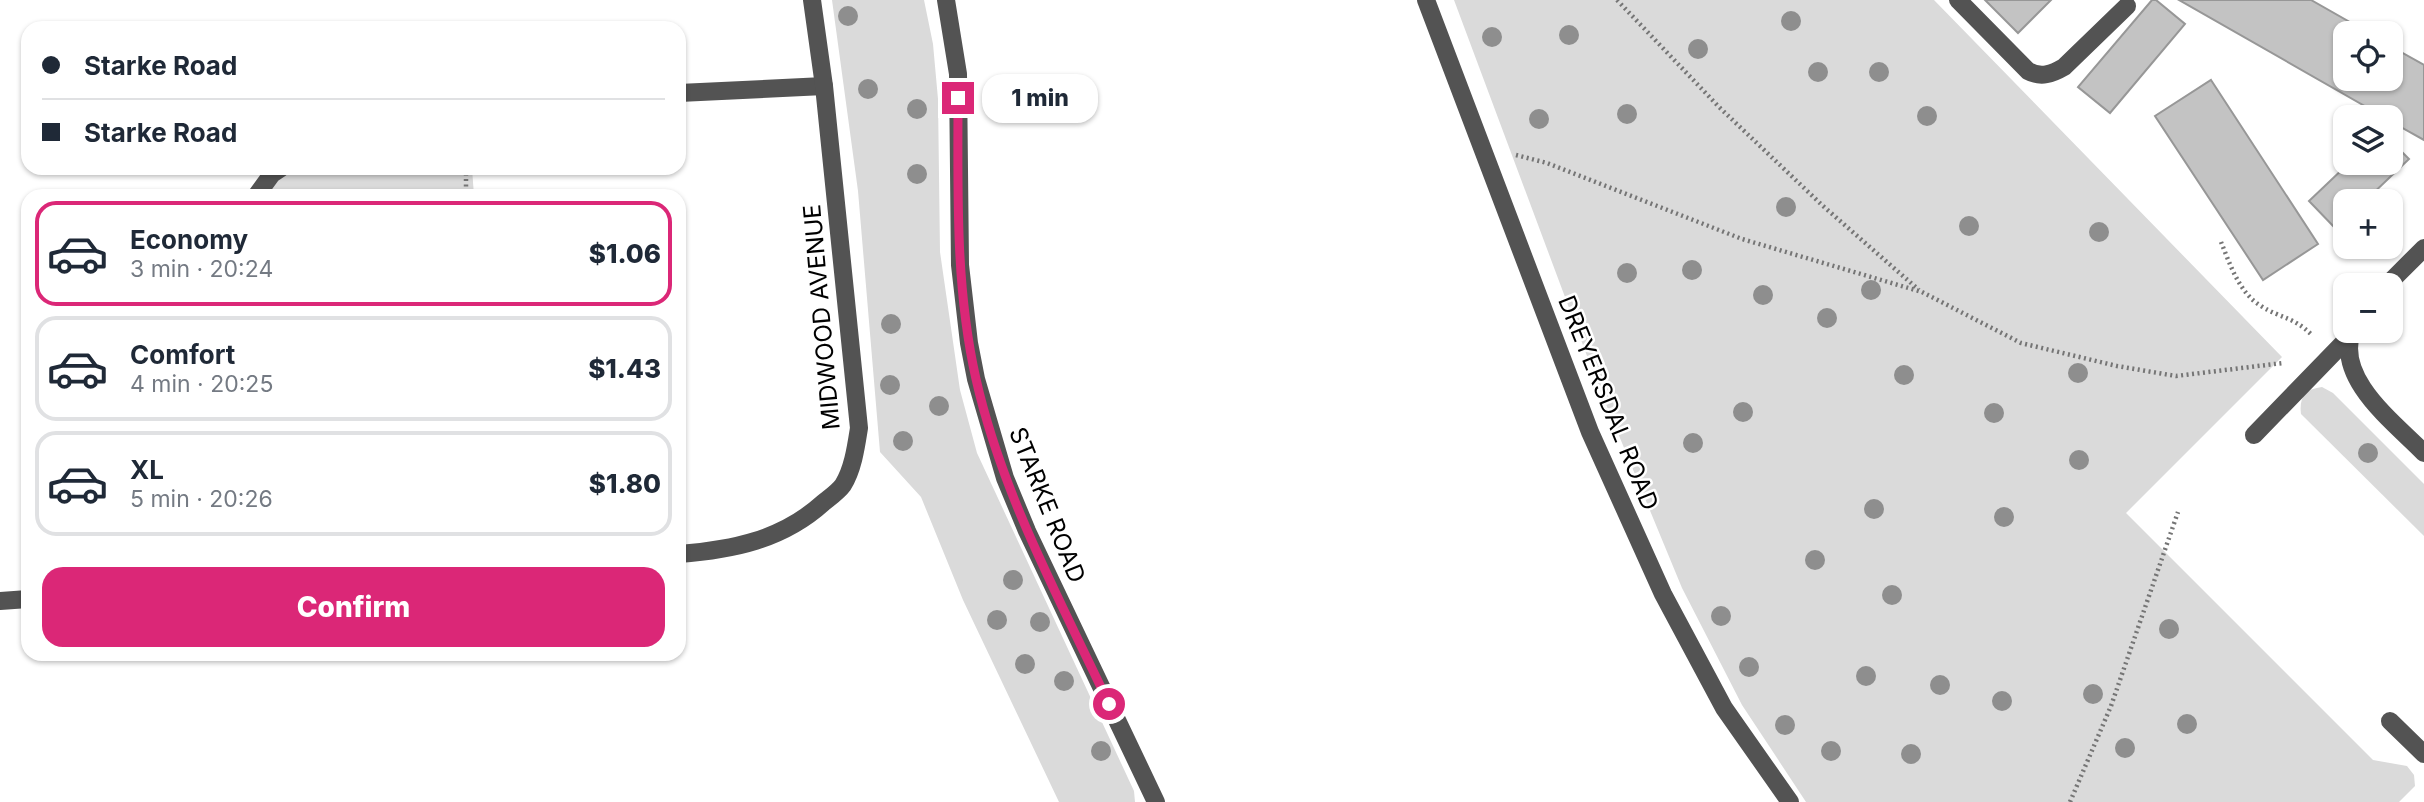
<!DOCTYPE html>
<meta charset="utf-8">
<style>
:root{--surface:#fff;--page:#f6f6f7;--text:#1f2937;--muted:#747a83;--line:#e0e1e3;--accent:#db2777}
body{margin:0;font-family:Inter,sans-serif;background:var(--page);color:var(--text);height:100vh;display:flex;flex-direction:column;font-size:26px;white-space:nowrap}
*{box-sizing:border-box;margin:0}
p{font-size:23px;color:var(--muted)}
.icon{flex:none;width:38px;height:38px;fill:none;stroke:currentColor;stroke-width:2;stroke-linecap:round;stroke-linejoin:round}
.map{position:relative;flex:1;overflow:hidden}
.drawer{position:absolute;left:21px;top:189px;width:665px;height:472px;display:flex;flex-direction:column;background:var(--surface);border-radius:21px;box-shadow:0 2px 5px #0004}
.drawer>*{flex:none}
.top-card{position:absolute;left:21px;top:21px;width:665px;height:154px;border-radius:21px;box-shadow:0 2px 5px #0004;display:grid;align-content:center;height:154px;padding:0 21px;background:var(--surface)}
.tools{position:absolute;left:2333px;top:21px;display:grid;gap:14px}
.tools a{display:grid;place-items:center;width:70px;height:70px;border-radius:14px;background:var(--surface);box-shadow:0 2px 5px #0004;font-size:35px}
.end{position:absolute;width:32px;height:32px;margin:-16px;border:9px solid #db2777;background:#fff;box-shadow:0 0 0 4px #fff}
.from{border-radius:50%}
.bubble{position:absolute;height:49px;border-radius:21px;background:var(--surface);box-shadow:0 2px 5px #0004;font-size:23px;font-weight:800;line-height:49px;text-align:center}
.top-card b{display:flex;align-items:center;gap:24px;height:66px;font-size:26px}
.top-card b+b{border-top:2px solid var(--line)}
.top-card i{width:18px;height:18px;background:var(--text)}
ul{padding:12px 0 0;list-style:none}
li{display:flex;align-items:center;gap:21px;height:105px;margin:0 14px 10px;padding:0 7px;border:4px solid var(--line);border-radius:21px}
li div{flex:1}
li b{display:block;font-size:26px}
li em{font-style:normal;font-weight:800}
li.selected{border-color:var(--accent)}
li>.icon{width:63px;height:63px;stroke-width:1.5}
.action{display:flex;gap:14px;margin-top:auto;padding:14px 21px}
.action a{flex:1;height:80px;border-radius:21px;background:var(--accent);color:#fff;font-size:28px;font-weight:800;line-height:80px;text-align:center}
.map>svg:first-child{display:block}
</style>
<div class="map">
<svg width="2424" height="802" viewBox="0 0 2424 802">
<rect width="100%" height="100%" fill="#fff"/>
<g fill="#dadada">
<path d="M832,0H924L933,44L938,99L940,252L960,390L977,453L1134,791L1135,802H1059L963,600L921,497L880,452L858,191Z"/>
<path d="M1454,0H1934L2282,357L2126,513L2373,760L2407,766L2414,775L2415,786L2399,802H1806L1742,705L1682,588L1596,380Z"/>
<path d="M290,168H472L474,196H264L273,179Z"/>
<path d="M2322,387L2333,393L2424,484V536L2301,414C2299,397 2305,389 2322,387Z"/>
</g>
<g fill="#c3c3c3" stroke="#979797" stroke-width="2">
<path d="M1985,0H2051L2018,33Z"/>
<path d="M2152,0H2156L2185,24L2110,113L2078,87Z"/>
<path d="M2179,0H2311L2369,33H2345V79H2390V46L2424,65V140L2390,121V117H2384Z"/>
<path d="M2211,80L2318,244L2263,280L2155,116Z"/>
<path d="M2390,140L2409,159L2365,201H2345V220L2336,229L2309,201L2349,163H2390Z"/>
</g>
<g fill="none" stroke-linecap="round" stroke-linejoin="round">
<g stroke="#757575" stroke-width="4.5" stroke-dasharray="2 3.5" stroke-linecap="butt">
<path d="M1617,0L1719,107L1823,206L1919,290"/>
<path d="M1516,155L1547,163L1742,239L1922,292L2021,343L2117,366L2176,376L2283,363"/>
<path d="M466,168V196"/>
<path d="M2221,242C2230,264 2239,293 2261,306C2282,319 2292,316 2312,335"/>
<path d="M2070,802L2111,706L2178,512"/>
</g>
<g stroke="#535353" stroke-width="18">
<path d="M946,0L958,74L960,265L969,343L976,379L1005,478L1027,531L1156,802"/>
<path d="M1426,0L1590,432L1663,594L1724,708L1790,802"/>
<path d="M1958,0L2028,71C2041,78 2052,74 2064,67L2127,6"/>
<path d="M679,93L824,86"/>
<path d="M256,196L272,174L281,168"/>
<path d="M2387,285L2424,248"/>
<path d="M2352,331C2335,379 2394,422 2424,453"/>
<path d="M2254,435L2350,336"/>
<path d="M679,554C732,550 782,540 823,503C829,498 838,492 843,485C853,469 856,447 859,428L824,86L812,0"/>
<path d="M0,601L28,599"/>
<path d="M2390,721L2424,754"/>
</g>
</g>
<g fill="#8e8e8e">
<circle cx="848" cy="16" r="10"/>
<circle cx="1791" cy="21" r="10"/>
<circle cx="1569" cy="35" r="10"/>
<circle cx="1492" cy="37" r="10"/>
<circle cx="1698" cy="49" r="10"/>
<circle cx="1818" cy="72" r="10"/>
<circle cx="1879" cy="72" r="10"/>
<circle cx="868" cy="89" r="10"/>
<circle cx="917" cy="109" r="10"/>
<circle cx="1627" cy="114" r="10"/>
<circle cx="1927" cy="116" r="10"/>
<circle cx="1539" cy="119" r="10"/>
<circle cx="917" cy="174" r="10"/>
<circle cx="1786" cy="207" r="10"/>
<circle cx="1969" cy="226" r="10"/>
<circle cx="2099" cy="232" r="10"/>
<circle cx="1692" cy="270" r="10"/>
<circle cx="1627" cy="273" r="10"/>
<circle cx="1871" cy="290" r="10"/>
<circle cx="1763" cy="295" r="10"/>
<circle cx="1827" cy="318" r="10"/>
<circle cx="891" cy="324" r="10"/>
<circle cx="2078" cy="373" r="10"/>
<circle cx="1904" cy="375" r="10"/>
<circle cx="890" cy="385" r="10"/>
<circle cx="939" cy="406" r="10"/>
<circle cx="1743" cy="412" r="10"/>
<circle cx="1994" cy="413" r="10"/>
<circle cx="903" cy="441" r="10"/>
<circle cx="1693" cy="443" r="10"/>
<circle cx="2368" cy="453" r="10"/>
<circle cx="2079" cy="460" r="10"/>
<circle cx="1874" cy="509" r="10"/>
<circle cx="2004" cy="517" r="10"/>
<circle cx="1815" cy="560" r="10"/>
<circle cx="1013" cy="580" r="10"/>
<circle cx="1892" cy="595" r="10"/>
<circle cx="1721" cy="616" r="10"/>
<circle cx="997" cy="620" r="10"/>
<circle cx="1040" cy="622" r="10"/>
<circle cx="2169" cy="629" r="10"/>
<circle cx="1025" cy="664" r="10"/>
<circle cx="1749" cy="667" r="10"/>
<circle cx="1866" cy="676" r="10"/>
<circle cx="1064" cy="681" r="10"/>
<circle cx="1940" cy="685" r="10"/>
<circle cx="2093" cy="694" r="10"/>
<circle cx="2002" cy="701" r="10"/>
<circle cx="2187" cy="724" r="10"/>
<circle cx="1785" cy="725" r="10"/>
<circle cx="2125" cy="748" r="10"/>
<circle cx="1101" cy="751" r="10"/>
<circle cx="1831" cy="751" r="10"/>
<circle cx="1911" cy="754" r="10"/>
</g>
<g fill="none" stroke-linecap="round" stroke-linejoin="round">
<path stroke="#db2777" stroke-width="9" d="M958,98C958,191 955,287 976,379C1002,494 1059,598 1109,704"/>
</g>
<g text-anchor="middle" stroke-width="5" stroke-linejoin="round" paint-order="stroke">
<g font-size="24" fill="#000" stroke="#fff">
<text transform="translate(822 317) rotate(-95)" y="8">MIDWOOD AVENUE</text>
<text transform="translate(1608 403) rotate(68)" y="8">DREYERSDAL ROAD</text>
<text transform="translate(1047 505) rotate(68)" y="8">STARKE ROAD</text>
</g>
</g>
</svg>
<div class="tools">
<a><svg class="icon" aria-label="locate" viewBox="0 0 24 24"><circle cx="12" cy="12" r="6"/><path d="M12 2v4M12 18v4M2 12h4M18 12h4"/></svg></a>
<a><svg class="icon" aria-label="layers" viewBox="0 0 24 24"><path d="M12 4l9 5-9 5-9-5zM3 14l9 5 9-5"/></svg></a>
<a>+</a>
<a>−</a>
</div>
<i class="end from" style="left:1109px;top:704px"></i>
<i class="end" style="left:958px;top:98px"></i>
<div class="bubble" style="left:982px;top:74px;width:116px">1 min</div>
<div class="top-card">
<b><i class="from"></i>Starke Road</b>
<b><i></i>Starke Road</b>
</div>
<section class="drawer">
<ul>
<li class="selected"><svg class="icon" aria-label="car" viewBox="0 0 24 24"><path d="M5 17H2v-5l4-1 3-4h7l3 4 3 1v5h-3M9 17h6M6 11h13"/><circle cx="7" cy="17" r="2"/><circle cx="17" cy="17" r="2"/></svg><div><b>Economy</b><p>3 min · 20:24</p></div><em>$1.06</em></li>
<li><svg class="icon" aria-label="car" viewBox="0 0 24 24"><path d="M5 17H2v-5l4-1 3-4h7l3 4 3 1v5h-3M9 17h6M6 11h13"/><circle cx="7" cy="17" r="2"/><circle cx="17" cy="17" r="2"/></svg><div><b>Comfort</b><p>4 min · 20:25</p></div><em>$1.43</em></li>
<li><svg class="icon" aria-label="car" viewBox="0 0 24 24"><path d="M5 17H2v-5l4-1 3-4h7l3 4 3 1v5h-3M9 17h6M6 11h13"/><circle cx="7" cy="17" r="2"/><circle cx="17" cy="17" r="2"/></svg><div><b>XL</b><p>5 min · 20:26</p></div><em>$1.80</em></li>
</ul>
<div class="action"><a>Confirm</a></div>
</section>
</div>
